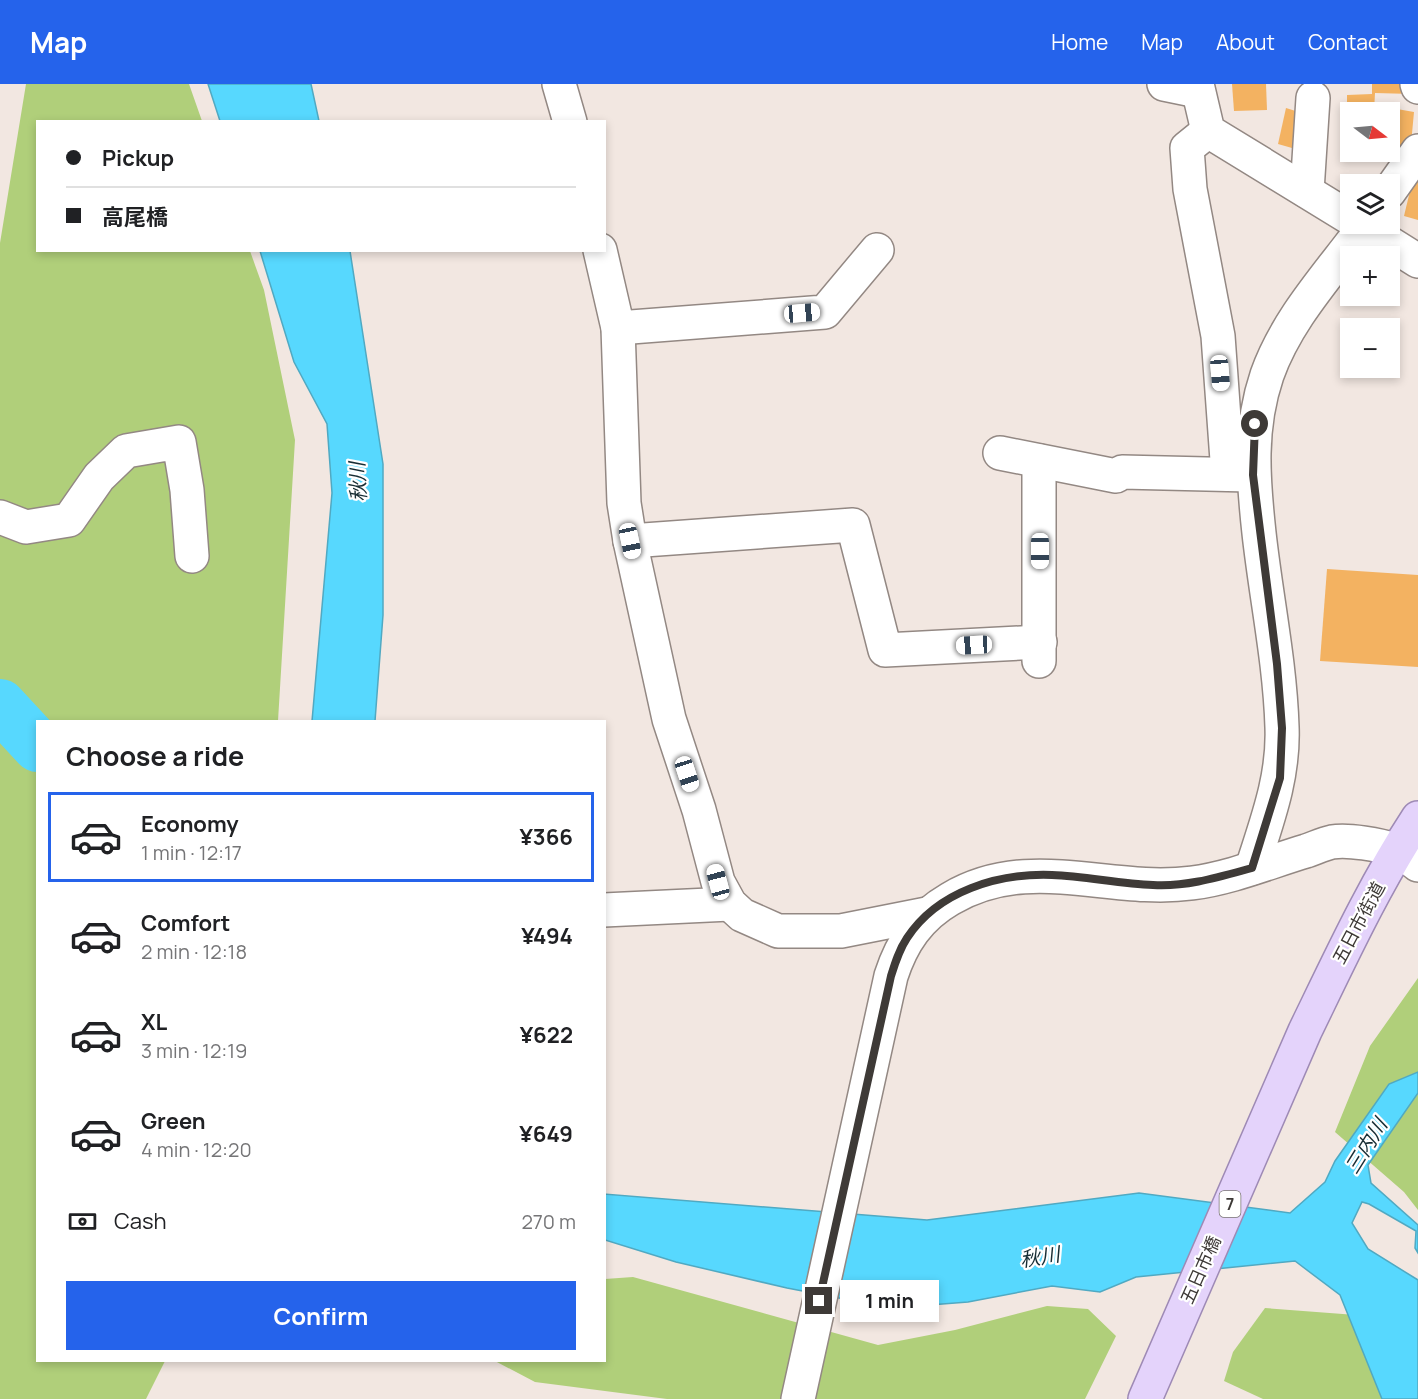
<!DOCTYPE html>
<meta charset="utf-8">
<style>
:root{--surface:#fff;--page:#f6f6f6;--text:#202124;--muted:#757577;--line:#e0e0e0;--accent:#2563eb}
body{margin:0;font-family:Manrope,"Noto Sans JP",sans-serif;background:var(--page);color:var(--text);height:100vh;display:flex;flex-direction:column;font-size:22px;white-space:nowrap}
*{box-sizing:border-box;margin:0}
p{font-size:20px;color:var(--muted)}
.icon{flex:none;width:33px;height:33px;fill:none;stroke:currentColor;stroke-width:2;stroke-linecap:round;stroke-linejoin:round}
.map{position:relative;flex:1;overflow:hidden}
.drawer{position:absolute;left:36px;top:636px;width:570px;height:642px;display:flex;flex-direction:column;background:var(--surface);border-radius:0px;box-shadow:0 3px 9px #0003}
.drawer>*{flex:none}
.banner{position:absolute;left:36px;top:36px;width:570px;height:132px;border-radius:0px;box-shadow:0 3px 9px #0003;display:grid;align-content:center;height:132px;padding:0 30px;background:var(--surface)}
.needle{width:39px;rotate:106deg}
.fabs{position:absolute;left:1340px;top:18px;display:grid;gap:12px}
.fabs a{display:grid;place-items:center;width:60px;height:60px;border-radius:0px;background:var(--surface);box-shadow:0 3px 9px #0003;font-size:30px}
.end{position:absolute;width:27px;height:27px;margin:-14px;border:8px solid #3e3a37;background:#fff;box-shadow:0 0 0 3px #fff}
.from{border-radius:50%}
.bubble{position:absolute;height:42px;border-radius:0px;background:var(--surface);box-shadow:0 3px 9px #0003;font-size:20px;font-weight:700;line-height:42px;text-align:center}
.car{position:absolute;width:18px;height:36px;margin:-18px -9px;border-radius:8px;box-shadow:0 0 4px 2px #0007;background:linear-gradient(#fff 24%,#345 0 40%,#fff 0 76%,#345 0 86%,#fff 0)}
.banner b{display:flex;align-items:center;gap:21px;height:57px;font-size:22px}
.banner b+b{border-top:2px solid var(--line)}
.banner i{width:15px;height:15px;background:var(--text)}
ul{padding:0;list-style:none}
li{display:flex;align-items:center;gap:18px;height:90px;margin:0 12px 9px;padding:0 18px;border:3px solid transparent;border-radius:0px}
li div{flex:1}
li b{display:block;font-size:22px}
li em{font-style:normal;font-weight:700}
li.active{border-color:var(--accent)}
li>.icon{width:54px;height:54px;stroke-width:1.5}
h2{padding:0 30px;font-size:27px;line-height:72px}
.pay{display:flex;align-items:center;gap:15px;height:66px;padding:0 30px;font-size:22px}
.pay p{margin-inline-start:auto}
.primary-button{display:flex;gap:12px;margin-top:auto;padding:12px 30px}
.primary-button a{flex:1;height:69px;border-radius:0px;background:var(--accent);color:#fff;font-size:24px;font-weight:700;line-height:69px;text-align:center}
header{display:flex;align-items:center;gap:36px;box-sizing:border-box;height:84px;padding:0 30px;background:var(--accent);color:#fff}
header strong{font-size:28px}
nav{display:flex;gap:33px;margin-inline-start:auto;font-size:21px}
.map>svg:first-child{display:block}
</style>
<header>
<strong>Map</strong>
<nav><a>Home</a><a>Map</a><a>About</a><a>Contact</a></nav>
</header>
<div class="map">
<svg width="1418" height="1315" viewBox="0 0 1418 1315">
<rect width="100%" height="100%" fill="#f2e7e1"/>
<g fill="#b0cf7a">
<path d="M26,0H189L202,37L38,38V166L250,167L264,206L295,356L278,637L38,638V1276L165,1277L146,1315H0V159Z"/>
<path d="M1418,894V1126L1404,1108L1335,1048L1370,962Z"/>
<path d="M633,1193L878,1261L955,1246L1047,1222L1088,1225L1116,1252L1085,1315H667L535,1298L495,1277L604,1276L605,1195Z"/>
<path d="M1265,1224L1356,1231L1401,1315H1263L1224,1297L1233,1268Z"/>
</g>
<g fill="#57d8fe" stroke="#50a9c2" stroke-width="1.5">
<path d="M208,0H311L319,37H220Z"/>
<path d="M260,167H350L383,380V531L375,637H312L332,409L327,340L294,278Z"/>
<path d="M1418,988V1009L1368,1081L1371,1099L1418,1141V1169L1415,1164L1416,1147L1369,1120L1362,1118L1352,1139L1368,1165L1418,1196V1315H1382L1340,1211L1295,1177L1136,1193L1100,1208L1052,1202L968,1218L891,1224L787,1204L676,1178L605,1156L604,1110L927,1136L1139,1109L1290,1129L1325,1098L1335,1077L1389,1000Z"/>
</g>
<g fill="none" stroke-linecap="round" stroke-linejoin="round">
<path stroke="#57d8fe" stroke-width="52" d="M0,621L38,662"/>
</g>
<g fill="#f3b261">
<path d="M1232,0H1266L1267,26L1234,27Z"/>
<path d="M1372,0H1412V10L1375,9L1374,28H1350V60H1347V11L1372,10Z"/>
<path d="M1380,22L1414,28L1410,71L1389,69V28H1379Z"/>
<path d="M1286,24L1302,29L1292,64L1278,60Z"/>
<path d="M1415,86L1418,87V136L1404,132Z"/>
<path d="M1327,485L1418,491V583L1320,577Z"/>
</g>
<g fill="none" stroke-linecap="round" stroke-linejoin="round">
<g stroke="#938883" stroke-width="36">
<g id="minor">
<path d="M559,0L570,38"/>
<path d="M1164,0L1198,7"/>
<path d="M1197,0L1208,47L1350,134"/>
<path d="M1417,0L1418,3"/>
<path d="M1208,47L1187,64L1190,105L1218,252L1228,390"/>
<path d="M1307,107L1313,14"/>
<path d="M1389,108L1418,67"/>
<path d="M1359,140L1418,177"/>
<path d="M600,166L618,244L624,419L630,457L669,635L699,726L718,798L730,820L742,831L778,847H841L927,830"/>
<path d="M618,244L825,228L877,166"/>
<path d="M1000,369L1116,392L1122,388L1249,391"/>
<path d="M0,433L26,443L69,436L99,393L126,367L179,358L187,406L192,472"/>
<path d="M630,457L853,441L885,566L1040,558"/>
<path d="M1039,577V377"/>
<path d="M1252,784C1267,737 1284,693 1282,643C1280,578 1266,513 1259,449C1253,394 1249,344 1267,291C1287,234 1331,188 1366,140"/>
<path d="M604,826L730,820"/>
<path d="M798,1315L891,892C902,858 919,833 950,815C1029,768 1108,810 1192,799C1231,794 1269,778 1306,767C1315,764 1323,760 1332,758C1348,755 1380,761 1395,766C1403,768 1411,776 1418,781"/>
</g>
</g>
<g stroke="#9e8ab5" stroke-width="36">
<path id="major" d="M1145,1315L1305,947C1340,875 1374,801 1418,734"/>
</g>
<use href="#minor" stroke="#fff" stroke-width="33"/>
<use href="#major" stroke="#e4d3fb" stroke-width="33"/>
</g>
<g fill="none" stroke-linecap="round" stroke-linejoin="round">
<path stroke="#3e3a37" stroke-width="8" d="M819,1217L891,892C895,879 899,866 907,854C938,807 998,789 1052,791C1086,792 1119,800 1153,801C1187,803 1219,793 1252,784L1280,694L1282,644L1277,580L1253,391L1255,340"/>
</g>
<g text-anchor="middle" stroke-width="4.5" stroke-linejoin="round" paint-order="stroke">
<rect fill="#fff" stroke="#787573" stroke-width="1.5" x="1219.5" y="1107" width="21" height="26" rx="4.5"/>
<g font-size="16" font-weight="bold" fill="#3e3a37">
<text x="1230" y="1126">7</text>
</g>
<g font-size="18" fill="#3e3a37" stroke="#fff">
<text transform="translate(1359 839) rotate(-62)" y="6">五日市街道</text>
<text transform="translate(1201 1186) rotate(-66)" y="6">五日市橋</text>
</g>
<g font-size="20" font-style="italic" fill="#172d34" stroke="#fff">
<text transform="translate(358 398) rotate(-93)" y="7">秋川</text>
<text transform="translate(1366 1062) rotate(-58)" y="7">三内川</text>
<text transform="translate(1040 1173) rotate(-9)" y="7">秋川</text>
</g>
</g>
</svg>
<div class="fabs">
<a><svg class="needle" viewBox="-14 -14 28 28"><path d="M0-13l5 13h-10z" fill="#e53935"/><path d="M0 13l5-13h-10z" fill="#757577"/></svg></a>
<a><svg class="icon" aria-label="layers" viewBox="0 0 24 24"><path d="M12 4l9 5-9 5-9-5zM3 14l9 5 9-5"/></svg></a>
<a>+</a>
<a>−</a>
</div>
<i class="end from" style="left:1255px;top:340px"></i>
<i class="end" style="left:819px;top:1217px"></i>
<div class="bubble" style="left:840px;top:1196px;width:99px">1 min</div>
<i class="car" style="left:802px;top:229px;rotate:85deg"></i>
<i class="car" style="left:1220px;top:289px;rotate:175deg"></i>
<i class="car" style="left:630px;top:457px;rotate:168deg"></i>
<i class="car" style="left:1040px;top:467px;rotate:180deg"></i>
<i class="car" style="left:974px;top:561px;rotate:267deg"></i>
<i class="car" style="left:687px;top:690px;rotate:162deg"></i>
<i class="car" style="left:718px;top:798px;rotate:345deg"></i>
<div class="banner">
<b><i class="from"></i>Pickup</b>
<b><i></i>高尾橋</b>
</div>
<section class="drawer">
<h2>Choose a ride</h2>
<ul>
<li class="active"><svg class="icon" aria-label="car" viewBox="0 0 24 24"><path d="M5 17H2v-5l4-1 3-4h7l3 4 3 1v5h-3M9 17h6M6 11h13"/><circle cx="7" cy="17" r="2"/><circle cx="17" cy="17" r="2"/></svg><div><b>Economy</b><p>1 min · 12:17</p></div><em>¥366</em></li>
<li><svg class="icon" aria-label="car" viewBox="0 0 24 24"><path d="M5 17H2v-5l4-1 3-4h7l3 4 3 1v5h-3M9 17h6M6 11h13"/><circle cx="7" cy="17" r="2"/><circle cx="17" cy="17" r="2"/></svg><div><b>Comfort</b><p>2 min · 12:18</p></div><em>¥494</em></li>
<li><svg class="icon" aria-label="car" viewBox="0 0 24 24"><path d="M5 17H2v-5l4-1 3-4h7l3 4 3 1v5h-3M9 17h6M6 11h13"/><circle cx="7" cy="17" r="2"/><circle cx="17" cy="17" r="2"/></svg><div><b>XL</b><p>3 min · 12:19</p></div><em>¥622</em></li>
<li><svg class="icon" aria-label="car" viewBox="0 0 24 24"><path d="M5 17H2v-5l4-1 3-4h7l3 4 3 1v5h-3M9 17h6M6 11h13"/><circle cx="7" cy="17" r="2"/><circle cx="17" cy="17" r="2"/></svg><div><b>Green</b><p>4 min · 12:20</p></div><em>¥649</em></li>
</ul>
<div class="pay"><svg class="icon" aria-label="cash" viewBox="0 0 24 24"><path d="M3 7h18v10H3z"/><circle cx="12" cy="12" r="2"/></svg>Cash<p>270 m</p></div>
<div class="primary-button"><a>Confirm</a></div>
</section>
</div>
